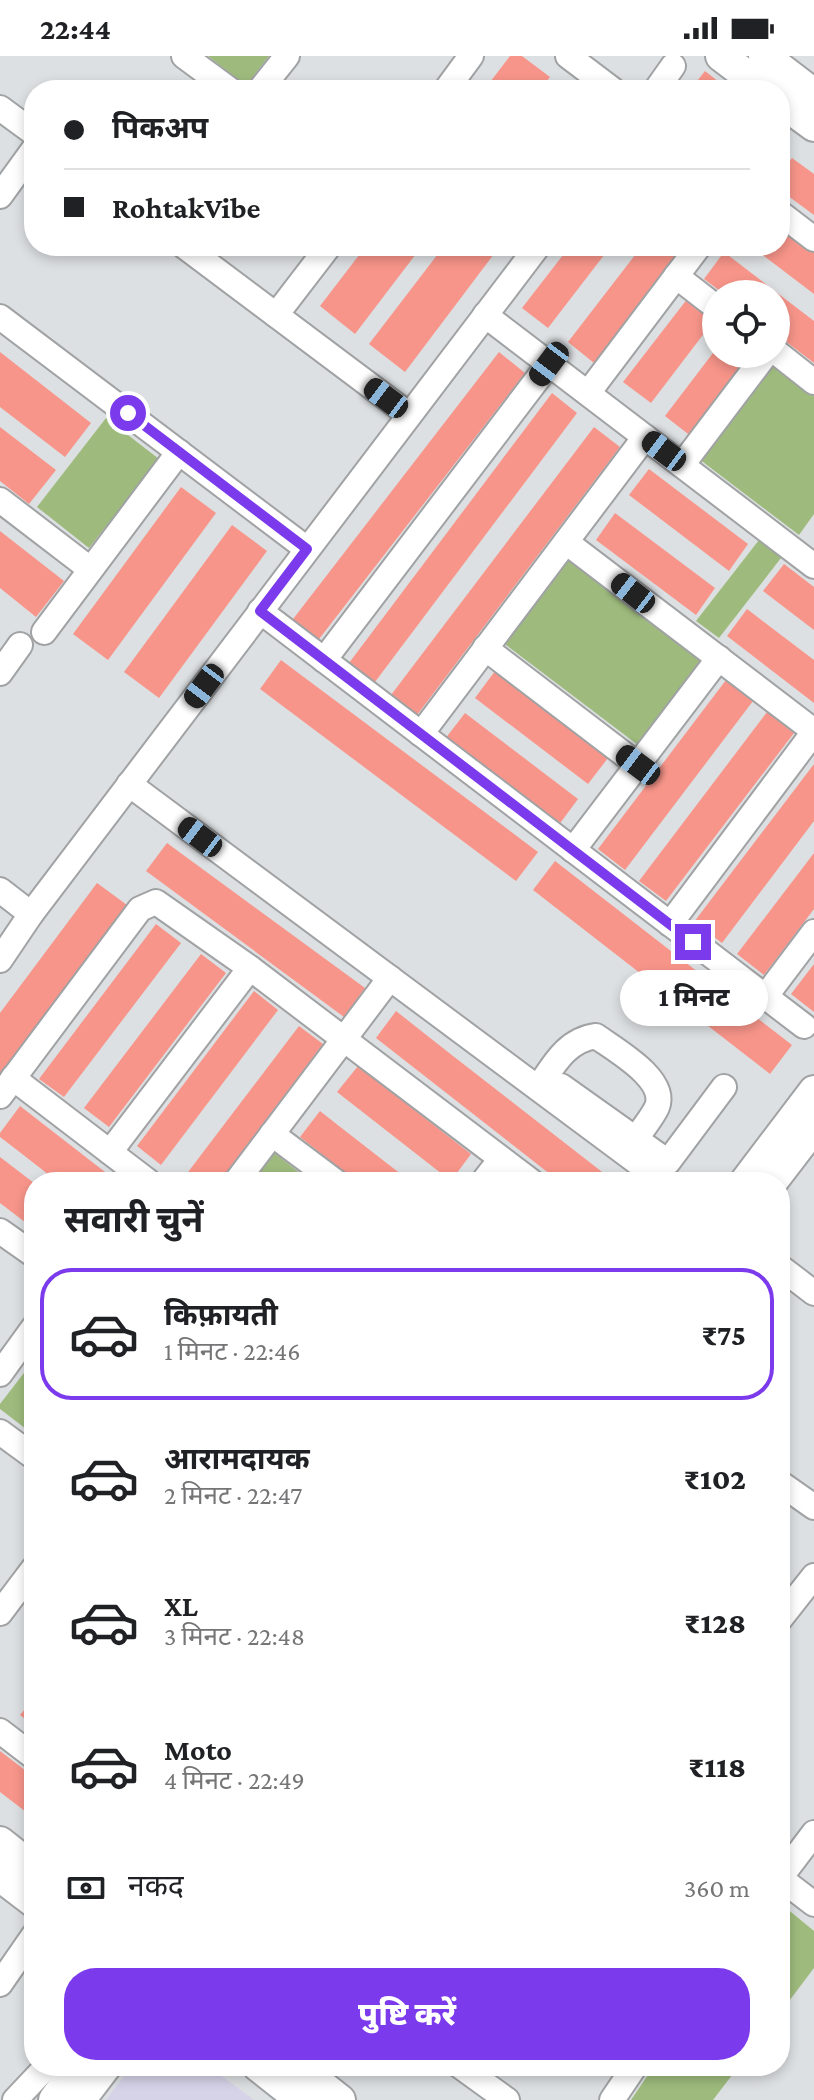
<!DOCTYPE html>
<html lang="hi">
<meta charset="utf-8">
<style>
:root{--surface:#fff;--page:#f6f6f6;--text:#202124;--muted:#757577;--line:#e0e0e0;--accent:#7c3aed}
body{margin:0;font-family:"Crimson Pro","Noto Sans Devanagari",serif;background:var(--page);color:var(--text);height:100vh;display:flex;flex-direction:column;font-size:30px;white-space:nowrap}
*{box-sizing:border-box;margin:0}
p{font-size:26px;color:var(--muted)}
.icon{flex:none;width:44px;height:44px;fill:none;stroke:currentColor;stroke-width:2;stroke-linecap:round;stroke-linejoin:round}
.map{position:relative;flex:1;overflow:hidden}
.side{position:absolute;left:24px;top:1116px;width:766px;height:904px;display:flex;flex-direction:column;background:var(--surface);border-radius:32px;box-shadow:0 4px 12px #0003}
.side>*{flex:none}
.top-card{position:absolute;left:24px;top:24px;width:766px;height:176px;border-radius:32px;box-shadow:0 4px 12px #0003;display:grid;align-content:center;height:176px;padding:0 40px;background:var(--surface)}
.tools{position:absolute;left:702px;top:224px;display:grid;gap:16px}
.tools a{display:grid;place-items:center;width:88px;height:88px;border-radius:50%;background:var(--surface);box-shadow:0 4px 12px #0003;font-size:40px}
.end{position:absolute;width:36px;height:36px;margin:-18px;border:10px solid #7c3aed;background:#fff;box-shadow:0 0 0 4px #fff}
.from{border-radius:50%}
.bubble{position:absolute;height:56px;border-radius:28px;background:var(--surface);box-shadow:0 4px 12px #0003;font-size:26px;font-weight:800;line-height:56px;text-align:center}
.car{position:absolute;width:24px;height:48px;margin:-24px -12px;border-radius:10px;box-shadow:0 0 6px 2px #0007;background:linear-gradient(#222 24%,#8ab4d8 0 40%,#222 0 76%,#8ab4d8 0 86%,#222 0)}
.top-card b{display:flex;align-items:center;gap:28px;height:76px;font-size:30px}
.top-card b+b{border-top:2px solid var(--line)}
.top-card i{width:20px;height:20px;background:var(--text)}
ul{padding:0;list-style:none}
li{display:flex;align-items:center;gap:24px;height:132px;margin:0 16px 12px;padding:0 24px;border:4px solid transparent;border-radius:32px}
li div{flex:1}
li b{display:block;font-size:30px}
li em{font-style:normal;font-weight:800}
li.selected{border-color:var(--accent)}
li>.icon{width:72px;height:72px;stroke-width:1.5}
h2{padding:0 40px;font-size:36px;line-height:96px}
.pay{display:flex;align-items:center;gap:20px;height:88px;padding:0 40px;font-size:30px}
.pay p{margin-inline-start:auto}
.cta{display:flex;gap:16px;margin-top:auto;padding:16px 40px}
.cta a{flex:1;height:92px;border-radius:32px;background:var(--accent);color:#fff;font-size:32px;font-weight:800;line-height:92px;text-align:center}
.status{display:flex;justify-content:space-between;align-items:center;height:56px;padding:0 40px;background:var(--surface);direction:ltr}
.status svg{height:22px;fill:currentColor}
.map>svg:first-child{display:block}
</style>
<div class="status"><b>22:44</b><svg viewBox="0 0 49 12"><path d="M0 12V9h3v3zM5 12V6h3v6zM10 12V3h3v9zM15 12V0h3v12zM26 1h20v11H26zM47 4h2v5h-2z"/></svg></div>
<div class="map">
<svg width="814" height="2044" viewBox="0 0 814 2044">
<rect width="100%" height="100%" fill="#dde0e2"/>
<path fill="#d6d2e8" d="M132,2010H208L254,2044H106Z"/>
<g fill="#9ebb7d">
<path d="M208,0H269L246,30Z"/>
<path d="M771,307L814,340V458L799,479L699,403Z"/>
<path d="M106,362L159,403L89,492L37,451Z"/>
<path d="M759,484L781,502L719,582L696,565Z"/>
<path d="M567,500L703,603L638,689L502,586Z"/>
<path d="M271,1094L311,1126H246Z"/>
<path d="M34,1304V1379L0,1353V1348Z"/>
<path d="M780,1847L814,1875V1912L780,1957Z"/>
<path d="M654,2010H739L713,2044H631Z"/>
</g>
<g fill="#f8958a">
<path d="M510,0H522L550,21L540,34H484Z"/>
<path d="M705,15L729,34H690Z"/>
<path d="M792,102L814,118V159L780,134V118Z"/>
<path d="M780,170L814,196V238L751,190H780Z"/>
<path d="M366,190H422L355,278L320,250Z"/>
<path d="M444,190H500L405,316L369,288Z"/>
<path d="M570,190H611L548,272L522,252Z"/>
<path d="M642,190H684L594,307L568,286Z"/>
<path d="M724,196L814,265V307L776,278V238H724L704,223Z"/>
<path d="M688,242L715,263L651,347L623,326Z"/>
<path d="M716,293V298H756L692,381L665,360Z"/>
<path d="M0,296L91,367L65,401L0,351Z"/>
<path d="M499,296L525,317L316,587L290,567Z"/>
<path d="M552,337L577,357L375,626L349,607Z"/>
<path d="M0,371L56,414L29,448L0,425Z"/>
<path d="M594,371L620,391L417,659L391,639Z"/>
<path d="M649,413L748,488L729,515L629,439Z"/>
<path d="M181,431L216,457L108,604L73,578Z"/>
<path d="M615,457L715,532L696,559L596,484Z"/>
<path d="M232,469L267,495L159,642L124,616Z"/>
<path d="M0,475L64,525L36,561L0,532Z"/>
<path d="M784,508L814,531V574L763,535Z"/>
<path d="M747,553L814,604V647L727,580Z"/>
<path d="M281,604L538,796L516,825L260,633Z"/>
<path d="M495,615L608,702L588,728L475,642Z"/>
<path d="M726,624L753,645L625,814L598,793Z"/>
<path d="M767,656L794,677L666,845L639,825Z"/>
<path d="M465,657L578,743L558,770L445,683Z"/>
<path d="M814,708V765L722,887L694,866Z"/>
<path d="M167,787L365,932L344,961L146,815Z"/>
<path d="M814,797V853L764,919L737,898Z"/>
<path d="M555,805L792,989L770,1018L533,834Z"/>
<path d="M97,827L127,849L0,1020V957Z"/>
<path d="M156,868L181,887L64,1041L39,1023Z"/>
<path d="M201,898L226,917L109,1071L84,1052Z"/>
<path d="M814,908V956L791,938Z"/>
<path d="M254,935L278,954L161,1109L137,1090Z"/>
<path d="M396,955L453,1000L615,1126H561L546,1115L376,982Z"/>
<path d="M299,970L323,988L219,1126H185L182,1124Z"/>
<path d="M358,1010L471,1098L451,1125L337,1036Z"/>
<path d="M20,1050L96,1109L118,1126H58L17,1094L0,1081V1077Z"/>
<path d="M320,1055L339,1070L411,1126H357L300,1081Z"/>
<path d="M0,1101L34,1127V1173L0,1147Z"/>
<path d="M34,1642V1670L20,1659Z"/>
<path d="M0,1695L34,1721V1762L0,1736Z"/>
</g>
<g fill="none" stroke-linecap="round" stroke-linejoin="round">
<g stroke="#a0a2a4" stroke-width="28">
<g id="minor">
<path d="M184,0L230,34"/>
<path d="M568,0L613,34"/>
<path d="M260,34L287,0"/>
<path d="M446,34L471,0"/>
<path d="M656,34L673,10"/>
<path d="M0,52L34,77"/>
<path d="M0,140L34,93"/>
<path d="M780,157L814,183"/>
<path d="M184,190L408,358"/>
<path d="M676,220L716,251"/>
<path d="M276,259L329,190"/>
<path d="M485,259L814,510"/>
<path d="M0,261L307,493"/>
<path d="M776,296L814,326"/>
<path d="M588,337L699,190"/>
<path d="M682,409L766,298"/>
<path d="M0,444L90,513"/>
<path d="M566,486L814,675"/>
<path d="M260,555L804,970"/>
<path d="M44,576L179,396"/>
<path d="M485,592L638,709"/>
<path d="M324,604L549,308"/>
<path d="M0,617L20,589"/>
<path d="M421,678L645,381"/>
<path d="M129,728L664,1126"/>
<path d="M573,794L719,602"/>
<path d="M0,834L31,858"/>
<path d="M670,868L814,676"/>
<path d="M0,904L31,858L538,190"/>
<path d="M765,941L814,876"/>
<path d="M13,1022L149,1126"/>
<path d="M561,1030L668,1106L724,1031"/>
<path d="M538,1032C553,1010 566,984 596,980C615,994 668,1023 657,1051C652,1062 642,1073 636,1083"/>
<path d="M0,1040L140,853L156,846L250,912L532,1126"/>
<path d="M272,1078L336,1126"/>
<path d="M110,1096L250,912"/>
<path d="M236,1126L390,922"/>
<path d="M483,1126L501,1103"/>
<path d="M0,1175L34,1199"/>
<path d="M780,1211L814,1237"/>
<path d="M0,1318L34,1271"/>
<path d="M0,1376L34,1401"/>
<path d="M780,1427L814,1451"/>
<path d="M0,1557L34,1512"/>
<path d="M780,1563L814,1520"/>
<path d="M0,1675L34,1701"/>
<path d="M814,1777L780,1822L814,1848"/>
<path d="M0,1928L34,1879"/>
<path d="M460,2010L507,2044"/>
<path d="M15,2044L47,2010"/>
<path d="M612,2044L635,2010"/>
</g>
</g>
<g stroke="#a0a2a4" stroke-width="34">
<g id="major">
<path d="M721,0L766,34"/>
<path d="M764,0L814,38"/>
<path d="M780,45L814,70"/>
<path d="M745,1126L814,1035"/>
<path d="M772,1126L814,1071"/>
<path d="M0,1786L34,1813"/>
<path d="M0,1820L34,1846"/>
<path d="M258,2010L301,2044"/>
<path d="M297,2010L340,2044"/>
<path d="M54,2044L79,2010"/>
<path d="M80,2044L106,2010"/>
</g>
</g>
<use href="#minor" stroke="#fff" stroke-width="24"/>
<use href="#major" stroke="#fff" stroke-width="30"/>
</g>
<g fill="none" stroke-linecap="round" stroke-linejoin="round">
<path stroke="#7c3aed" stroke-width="10" d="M128,357L307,493L260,555L693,886"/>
</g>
</svg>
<div class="tools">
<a><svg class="icon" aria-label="locate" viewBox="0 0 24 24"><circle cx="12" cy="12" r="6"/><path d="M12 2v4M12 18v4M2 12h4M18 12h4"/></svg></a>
</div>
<i class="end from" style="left:128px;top:357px"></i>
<i class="end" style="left:693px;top:886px"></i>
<div class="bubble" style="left:620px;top:914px;width:148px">1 मिनट</div>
<i class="car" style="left:549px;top:308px;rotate:217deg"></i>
<i class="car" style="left:386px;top:342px;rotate:307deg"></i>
<i class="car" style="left:664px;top:395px;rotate:307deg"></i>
<i class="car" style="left:633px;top:537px;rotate:308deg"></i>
<i class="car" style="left:204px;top:630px;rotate:217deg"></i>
<i class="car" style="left:638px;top:709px;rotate:307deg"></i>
<i class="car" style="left:200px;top:781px;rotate:307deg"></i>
<div class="top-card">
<b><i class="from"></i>पिकअप</b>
<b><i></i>RohtakVibe</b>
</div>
<section class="side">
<h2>सवारी चुनें</h2>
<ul>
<li class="selected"><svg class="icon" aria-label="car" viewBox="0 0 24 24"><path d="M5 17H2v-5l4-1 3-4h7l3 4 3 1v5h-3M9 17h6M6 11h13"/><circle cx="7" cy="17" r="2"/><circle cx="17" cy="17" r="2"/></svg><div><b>किफ़ायती</b><p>1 मिनट · 22:46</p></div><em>₹75</em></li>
<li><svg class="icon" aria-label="car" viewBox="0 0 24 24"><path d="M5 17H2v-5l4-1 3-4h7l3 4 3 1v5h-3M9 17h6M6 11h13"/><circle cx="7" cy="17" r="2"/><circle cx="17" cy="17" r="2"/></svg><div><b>आरामदायक</b><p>2 मिनट · 22:47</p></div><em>₹102</em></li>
<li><svg class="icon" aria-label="car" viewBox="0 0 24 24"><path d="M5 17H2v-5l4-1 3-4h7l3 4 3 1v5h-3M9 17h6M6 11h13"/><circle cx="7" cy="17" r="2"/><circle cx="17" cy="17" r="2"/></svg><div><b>XL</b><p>3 मिनट · 22:48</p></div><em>₹128</em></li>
<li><svg class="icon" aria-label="car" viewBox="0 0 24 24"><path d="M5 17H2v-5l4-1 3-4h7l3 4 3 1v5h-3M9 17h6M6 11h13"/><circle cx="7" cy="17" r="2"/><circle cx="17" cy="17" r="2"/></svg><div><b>Moto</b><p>4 मिनट · 22:49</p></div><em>₹118</em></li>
</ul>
<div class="pay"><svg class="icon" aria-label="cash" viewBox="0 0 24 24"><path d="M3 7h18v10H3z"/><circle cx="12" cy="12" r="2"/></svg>नकद<p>360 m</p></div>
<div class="cta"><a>पुष्टि करें</a></div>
</section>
</div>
